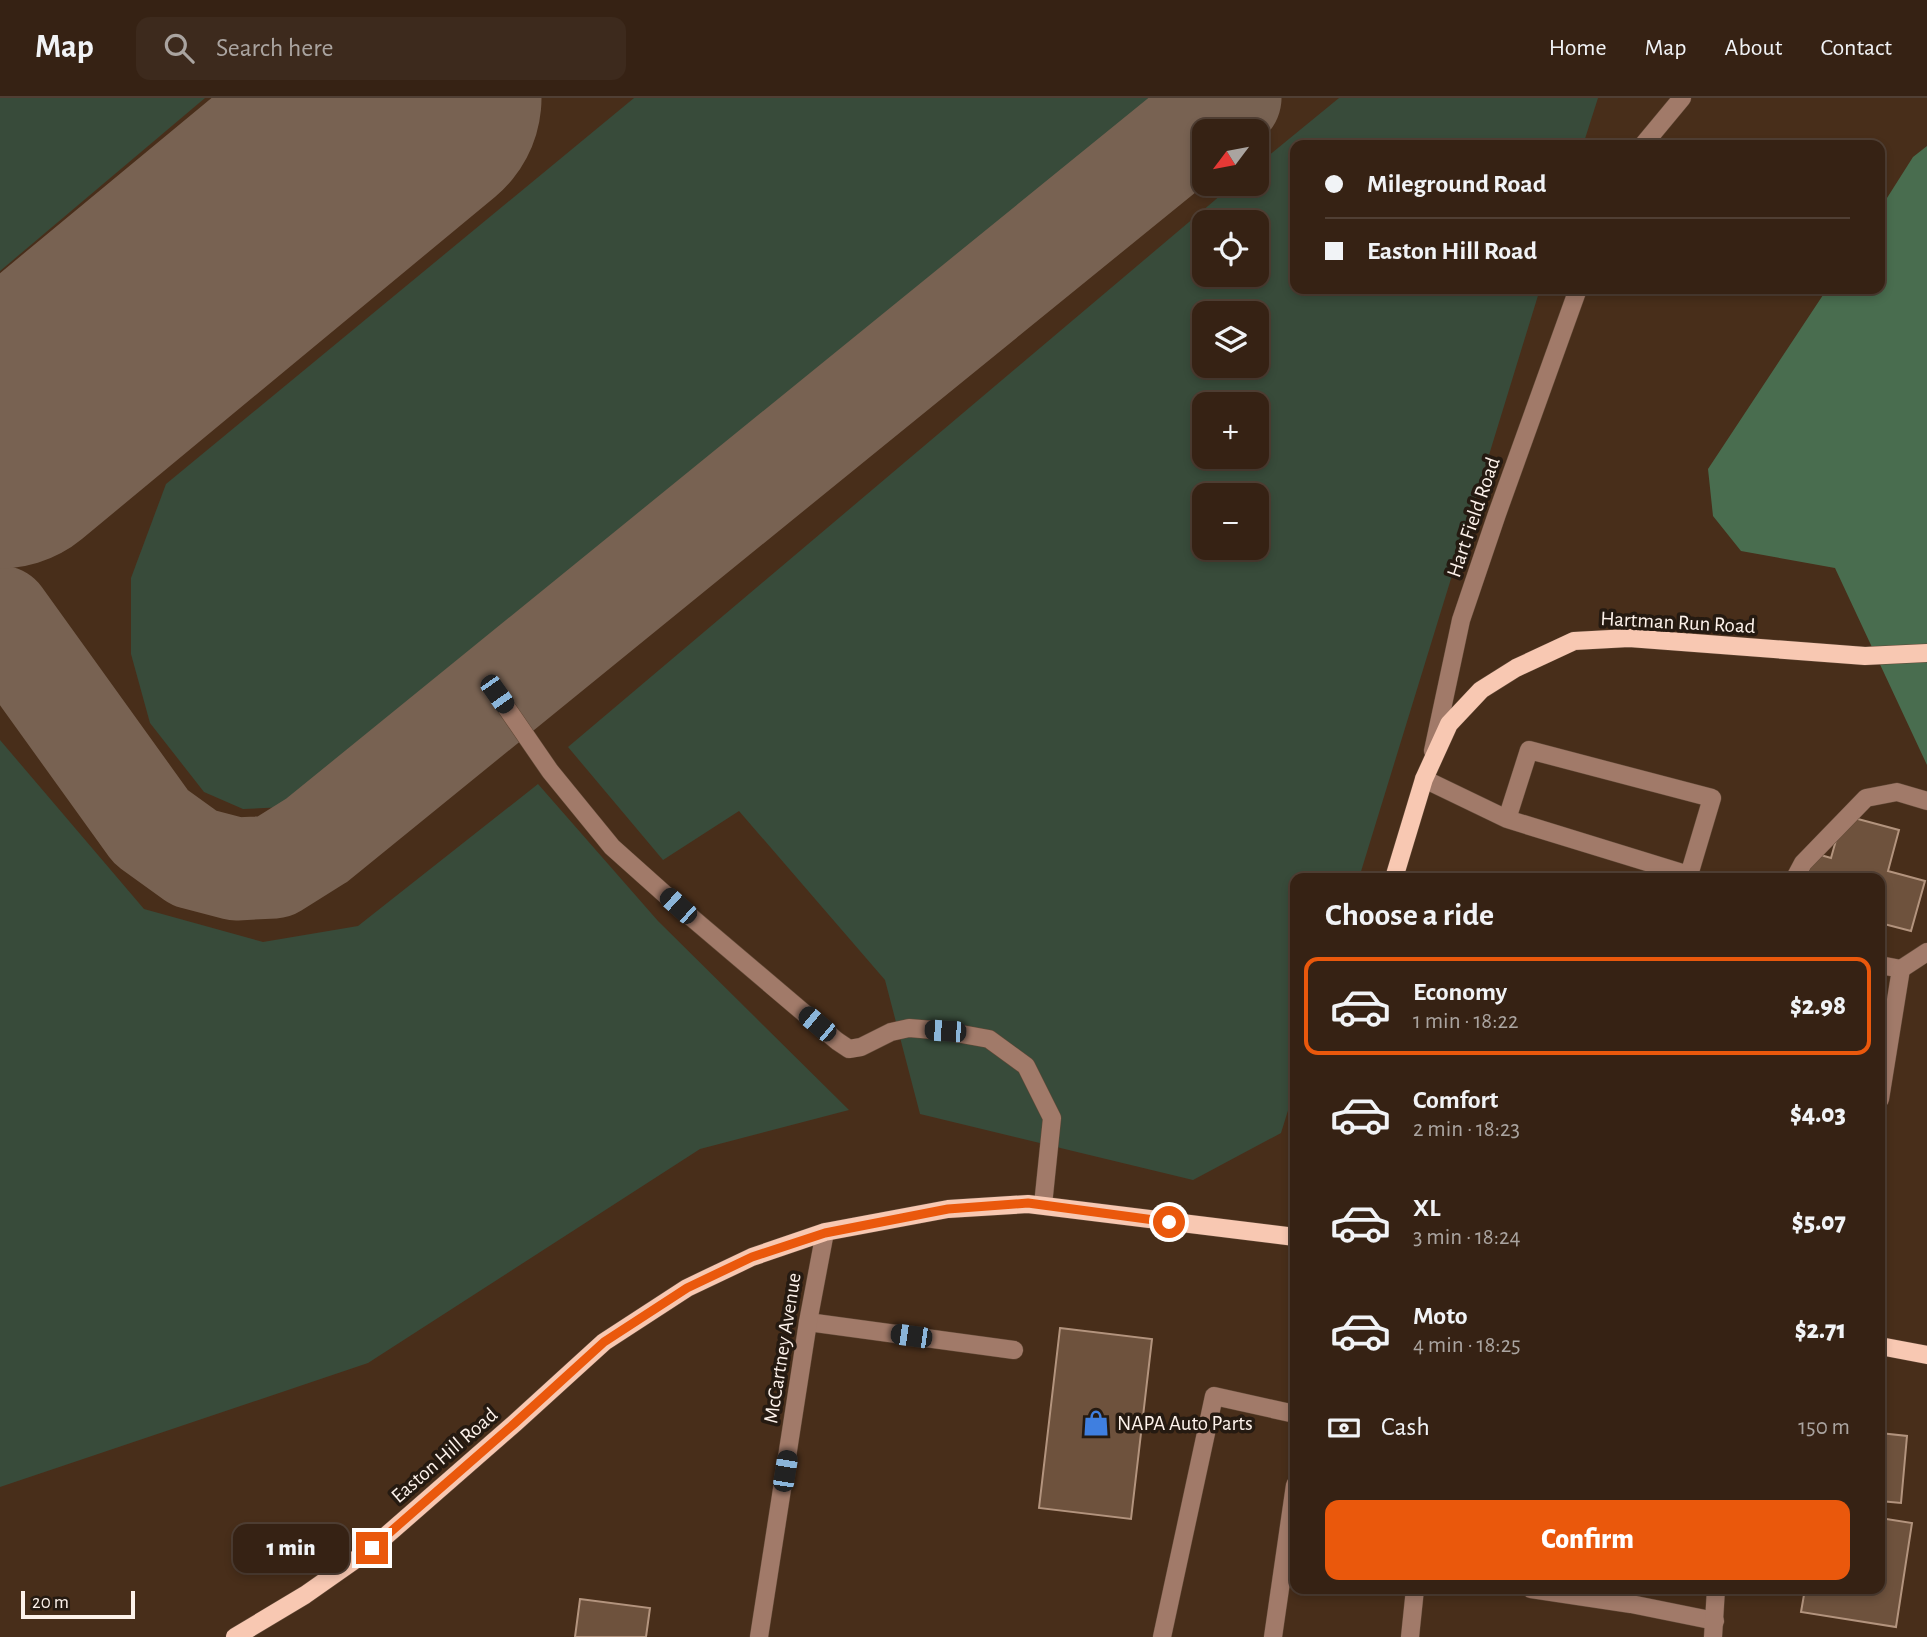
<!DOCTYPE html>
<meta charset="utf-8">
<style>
:root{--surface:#362214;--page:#3d2a1d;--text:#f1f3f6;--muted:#aaa4a0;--line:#503f34;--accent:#ea580c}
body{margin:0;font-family:"Alegreya Sans",sans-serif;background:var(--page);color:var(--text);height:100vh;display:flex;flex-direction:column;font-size:26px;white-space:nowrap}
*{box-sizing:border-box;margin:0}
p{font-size:23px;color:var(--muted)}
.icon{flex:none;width:38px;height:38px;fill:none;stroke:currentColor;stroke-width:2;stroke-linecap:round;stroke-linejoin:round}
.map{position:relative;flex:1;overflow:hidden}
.panel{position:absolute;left:1290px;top:775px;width:595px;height:721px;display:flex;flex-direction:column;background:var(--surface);border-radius:14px;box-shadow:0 4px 10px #0003,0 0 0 2px var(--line)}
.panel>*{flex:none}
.top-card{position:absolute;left:1290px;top:42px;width:595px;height:154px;border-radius:14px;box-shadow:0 4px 10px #0003,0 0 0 2px var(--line);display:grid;align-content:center;height:154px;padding:0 35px;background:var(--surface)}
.needle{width:46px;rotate:238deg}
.buttons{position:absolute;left:1192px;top:21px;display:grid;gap:14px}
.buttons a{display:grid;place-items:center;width:77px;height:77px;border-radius:14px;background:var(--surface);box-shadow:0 4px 10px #0003,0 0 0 2px var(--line);font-size:35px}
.scale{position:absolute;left:21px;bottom:18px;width:114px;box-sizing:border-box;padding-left:7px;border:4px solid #fdf2eb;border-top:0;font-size:19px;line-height:24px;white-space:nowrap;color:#fdf2eb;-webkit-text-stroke:5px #251a11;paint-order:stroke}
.end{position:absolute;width:32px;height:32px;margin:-16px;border:9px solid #ea580c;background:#fff;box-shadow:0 0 0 4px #fff}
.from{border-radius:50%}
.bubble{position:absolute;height:49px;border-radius:14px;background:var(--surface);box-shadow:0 4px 10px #0003,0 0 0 2px var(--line);font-size:23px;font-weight:800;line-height:49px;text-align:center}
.car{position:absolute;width:21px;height:42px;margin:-21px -10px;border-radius:9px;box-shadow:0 0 5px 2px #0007;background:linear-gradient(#222 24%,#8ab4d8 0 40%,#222 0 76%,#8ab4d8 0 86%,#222 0)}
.top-card b{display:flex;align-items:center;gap:24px;height:66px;font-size:26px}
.top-card b+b{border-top:2px solid var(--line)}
.top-card i{width:18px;height:18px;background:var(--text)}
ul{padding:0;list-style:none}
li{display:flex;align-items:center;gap:21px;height:98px;margin:0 14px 10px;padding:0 21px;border:4px solid transparent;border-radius:14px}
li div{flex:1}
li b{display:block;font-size:26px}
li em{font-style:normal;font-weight:800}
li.active{border-color:var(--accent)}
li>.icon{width:63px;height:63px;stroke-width:1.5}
h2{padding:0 35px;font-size:32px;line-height:84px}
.pay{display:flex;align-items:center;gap:18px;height:77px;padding:0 35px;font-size:26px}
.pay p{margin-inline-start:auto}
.button{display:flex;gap:14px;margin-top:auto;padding:14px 35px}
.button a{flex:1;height:80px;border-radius:14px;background:var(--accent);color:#fff;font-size:28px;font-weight:800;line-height:80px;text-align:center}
header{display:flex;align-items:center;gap:42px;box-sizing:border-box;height:98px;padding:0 35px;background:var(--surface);border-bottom:2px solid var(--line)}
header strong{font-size:33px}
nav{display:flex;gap:38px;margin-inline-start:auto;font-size:24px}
.search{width:490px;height:63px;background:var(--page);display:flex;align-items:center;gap:18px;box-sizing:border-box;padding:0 24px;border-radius:14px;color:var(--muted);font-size:26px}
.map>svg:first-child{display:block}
</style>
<header>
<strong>Map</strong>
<div class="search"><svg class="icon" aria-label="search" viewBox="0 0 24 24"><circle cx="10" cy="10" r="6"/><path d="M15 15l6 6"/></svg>Search here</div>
<nav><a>Home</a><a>Map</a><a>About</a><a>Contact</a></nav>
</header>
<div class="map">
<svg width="1927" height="1539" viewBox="0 0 1927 1539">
<rect width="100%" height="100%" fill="#482e1a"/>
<g fill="#384b3a" fill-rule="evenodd">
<path d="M0,0H205L0,173Z"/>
<path d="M634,0H1153L319,691L286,709L243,711L204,694L150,625L131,556V480L166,386Z"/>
<path d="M1339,0H1598L1583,47H1295V191H1540L1359,780H1295V990L1281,1035L1193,1082L920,1016L885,882L739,713L663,762L568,649L1234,86H1256L1257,67ZM1204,124H1256V177H1204ZM1204,215H1256V268H1204ZM1204,306H1256V359H1204ZM1204,397H1256V450H1204Z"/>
<path d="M0,642L144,811L263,844L358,828L538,686L658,823L849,1012L700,1051L368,1265L0,1389Z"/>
</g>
<path fill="#496d4f" d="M1927,48V667L1835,470L1741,453L1713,418L1708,371L1827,191H1880V111L1913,59Z"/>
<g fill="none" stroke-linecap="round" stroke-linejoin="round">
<path stroke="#786252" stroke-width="103" d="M0,519L151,729L194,760L236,771L274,769L317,742L1230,0"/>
<path stroke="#786252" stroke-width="257" d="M0,342L413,0"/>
</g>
<g fill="#6e523d" stroke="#b3947e" stroke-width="2">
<path d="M1843,717L1899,732L1888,773L1925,783L1911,833L1880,825V780H1799L1807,753L1831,760Z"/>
<path d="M1060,1230L1152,1241L1131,1421L1039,1410Z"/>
<path d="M1880,1335L1907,1338L1901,1405L1880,1403Z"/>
<path d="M1880,1420L1912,1425L1896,1529L1801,1514L1805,1491H1880Z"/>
<path d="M580,1501L650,1510L646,1539H575Z"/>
</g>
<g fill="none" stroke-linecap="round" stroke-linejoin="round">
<g stroke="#614937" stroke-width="19">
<g id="minor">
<path d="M1643,47L1682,0"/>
<path d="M497,596L550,673L612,749L678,808L837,943L849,951L861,949L891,934L909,930L945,933L989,941L1026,968L1052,1020L1043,1107"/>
<path d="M1433,653L1461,522L1497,416L1578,191"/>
<path d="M1424,681L1507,721L1689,777L1712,700L1529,652L1507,721"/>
<path d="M1795,780L1803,765L1866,700L1897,694L1927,703"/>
<path d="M1880,867L1901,871L1880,1001"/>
<path d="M1901,871L1927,854"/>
<path d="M808,1224L1014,1252"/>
<path d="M1531,1491L1631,1506L1715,1523"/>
<path d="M759,1539L808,1224L825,1134"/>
<path d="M1162,1539L1214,1298L1295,1316"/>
<path d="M1273,1539L1295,1387"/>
<path d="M1410,1539L1415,1491"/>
<path d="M1713,1539L1716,1491"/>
</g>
</g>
<g stroke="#614937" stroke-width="19">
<g id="major">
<path d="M1394,780L1424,681L1449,626L1481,592L1516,570L1574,543L1629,540L1865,558L1927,555"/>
<path d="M1880,1248L1927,1257"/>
<path d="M235,1539L305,1497L372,1450L515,1325L604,1244L687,1190L752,1159L825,1134L948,1111L1028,1106L1295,1139"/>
</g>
</g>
<use href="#minor" stroke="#a17a69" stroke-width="18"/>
<use href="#major" stroke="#f8c8b2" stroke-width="18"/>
</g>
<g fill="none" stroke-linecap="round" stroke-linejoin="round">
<path stroke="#ea580c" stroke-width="9" d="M372,1450L515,1325L604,1244L687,1190L752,1159L825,1135L948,1111L1028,1105L1169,1124"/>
</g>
<defs>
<g id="shop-bare" transform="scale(2.1)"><path d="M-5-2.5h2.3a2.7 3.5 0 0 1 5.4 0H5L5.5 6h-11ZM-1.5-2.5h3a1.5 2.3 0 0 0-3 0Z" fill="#3f7fe0" stroke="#251a11" stroke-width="2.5" paint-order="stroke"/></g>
</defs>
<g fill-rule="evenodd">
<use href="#shop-bare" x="1096" y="1325"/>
</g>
<g text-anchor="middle" stroke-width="7" stroke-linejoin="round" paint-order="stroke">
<g font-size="21" fill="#fdf2eb" stroke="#251a11">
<text transform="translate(1473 419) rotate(-71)" y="7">Hart Field Road</text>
<text transform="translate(1678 524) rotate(3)" y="7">Hartman Run Road</text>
<text transform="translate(782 1250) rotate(-81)" y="7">McCartney Avenue</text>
<text transform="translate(444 1357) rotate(-41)" y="7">Easton Hill Road</text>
</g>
<g font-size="21" fill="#fdf2eb" stroke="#251a11" text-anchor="start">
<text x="1117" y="1332">NAPA Auto Parts</text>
</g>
</g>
</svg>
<div class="buttons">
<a><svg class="needle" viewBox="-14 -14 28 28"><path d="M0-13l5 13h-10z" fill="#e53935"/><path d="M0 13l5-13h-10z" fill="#aaa4a0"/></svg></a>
<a><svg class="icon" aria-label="locate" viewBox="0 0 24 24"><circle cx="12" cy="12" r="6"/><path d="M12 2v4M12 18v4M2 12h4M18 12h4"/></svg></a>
<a><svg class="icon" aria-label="layers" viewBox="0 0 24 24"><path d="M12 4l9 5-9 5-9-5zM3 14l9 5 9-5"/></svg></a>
<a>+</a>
<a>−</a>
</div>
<div class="scale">20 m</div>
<i class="end from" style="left:1169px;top:1124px"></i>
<i class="end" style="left:372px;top:1450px"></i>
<div class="bubble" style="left:233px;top:1426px;width:116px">1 min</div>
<i class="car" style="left:497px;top:596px;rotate:145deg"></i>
<i class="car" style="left:678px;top:808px;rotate:312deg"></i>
<i class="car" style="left:817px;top:926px;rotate:310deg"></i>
<i class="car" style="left:945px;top:933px;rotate:274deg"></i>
<i class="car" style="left:911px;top:1238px;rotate:278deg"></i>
<i class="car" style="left:785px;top:1373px;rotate:9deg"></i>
<div class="top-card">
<b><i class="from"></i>Mileground Road</b>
<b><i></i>Easton Hill Road</b>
</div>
<section class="panel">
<h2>Choose a ride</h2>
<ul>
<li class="active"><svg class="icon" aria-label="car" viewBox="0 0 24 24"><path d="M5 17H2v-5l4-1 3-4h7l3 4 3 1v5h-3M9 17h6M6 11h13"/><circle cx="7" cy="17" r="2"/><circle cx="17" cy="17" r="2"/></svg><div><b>Economy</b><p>1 min · 18:22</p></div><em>$2.98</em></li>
<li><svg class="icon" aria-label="car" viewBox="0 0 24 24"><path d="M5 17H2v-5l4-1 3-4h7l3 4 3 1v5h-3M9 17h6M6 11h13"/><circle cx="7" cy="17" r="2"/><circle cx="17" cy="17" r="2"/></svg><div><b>Comfort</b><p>2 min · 18:23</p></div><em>$4.03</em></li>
<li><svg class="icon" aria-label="car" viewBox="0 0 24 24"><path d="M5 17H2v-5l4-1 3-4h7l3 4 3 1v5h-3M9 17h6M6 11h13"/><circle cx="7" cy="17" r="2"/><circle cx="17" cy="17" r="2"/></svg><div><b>XL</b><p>3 min · 18:24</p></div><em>$5.07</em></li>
<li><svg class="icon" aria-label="car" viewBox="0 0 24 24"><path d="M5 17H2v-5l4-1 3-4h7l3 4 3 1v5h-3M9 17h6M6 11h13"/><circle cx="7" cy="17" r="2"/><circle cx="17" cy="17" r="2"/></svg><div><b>Moto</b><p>4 min · 18:25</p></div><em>$2.71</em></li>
</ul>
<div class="pay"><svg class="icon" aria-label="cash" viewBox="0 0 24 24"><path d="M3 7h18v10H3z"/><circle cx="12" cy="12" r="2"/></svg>Cash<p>150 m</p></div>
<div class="button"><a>Confirm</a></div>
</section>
</div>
